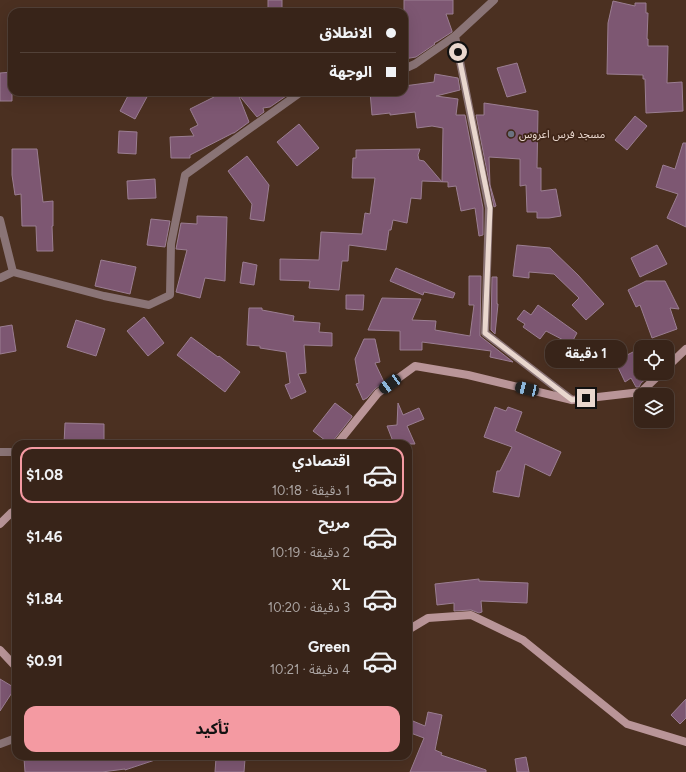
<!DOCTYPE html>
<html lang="ar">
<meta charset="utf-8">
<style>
:root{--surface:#382419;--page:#3f2c22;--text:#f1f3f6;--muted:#aba4a2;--line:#524138;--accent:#f49aa2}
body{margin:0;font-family:Figtree,"Noto Sans Arabic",sans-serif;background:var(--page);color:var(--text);direction:rtl;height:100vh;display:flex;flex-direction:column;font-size:15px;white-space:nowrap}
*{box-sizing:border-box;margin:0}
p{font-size:13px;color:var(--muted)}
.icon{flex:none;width:22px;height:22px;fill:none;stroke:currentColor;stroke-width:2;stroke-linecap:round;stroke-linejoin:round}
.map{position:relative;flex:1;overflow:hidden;direction:ltr}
.details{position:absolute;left:12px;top:440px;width:400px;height:320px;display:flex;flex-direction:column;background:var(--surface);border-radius:12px;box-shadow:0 4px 16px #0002,0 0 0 1px var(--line);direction:rtl}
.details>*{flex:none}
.top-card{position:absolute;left:8px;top:8px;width:400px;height:88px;border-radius:12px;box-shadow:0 4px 16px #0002,0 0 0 1px var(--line);direction:rtl;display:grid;align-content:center;height:88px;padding:0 12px;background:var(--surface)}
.controls{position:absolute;left:634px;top:340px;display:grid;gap:8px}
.controls a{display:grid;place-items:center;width:40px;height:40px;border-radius:8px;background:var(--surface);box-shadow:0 4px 16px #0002,0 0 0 1px var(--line);font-size:20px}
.end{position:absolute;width:18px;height:18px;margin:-9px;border:5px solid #e9d7ce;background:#111;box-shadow:0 0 0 2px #111}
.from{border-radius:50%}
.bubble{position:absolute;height:28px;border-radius:12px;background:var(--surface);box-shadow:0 4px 16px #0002,0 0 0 1px var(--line);font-size:13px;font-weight:700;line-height:28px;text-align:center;direction:rtl}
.car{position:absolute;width:12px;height:24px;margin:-12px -6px;border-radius:5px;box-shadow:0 0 3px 1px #0007;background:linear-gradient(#222 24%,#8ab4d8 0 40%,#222 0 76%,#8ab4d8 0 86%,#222 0)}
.top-card b{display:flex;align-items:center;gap:14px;height:38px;font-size:15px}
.top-card b+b{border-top:1px solid var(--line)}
.top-card i{width:10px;height:10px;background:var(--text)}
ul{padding:7px 0 0;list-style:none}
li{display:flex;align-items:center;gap:12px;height:56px;margin:0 8px 6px;padding:0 4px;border:2px solid transparent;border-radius:12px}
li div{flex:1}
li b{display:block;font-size:15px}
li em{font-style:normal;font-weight:700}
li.selected{border-color:var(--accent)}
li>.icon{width:36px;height:36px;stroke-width:1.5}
.cta{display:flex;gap:8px;margin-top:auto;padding:8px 12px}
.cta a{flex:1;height:46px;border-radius:12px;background:var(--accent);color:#111;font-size:16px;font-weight:700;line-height:46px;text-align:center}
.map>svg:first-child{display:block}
</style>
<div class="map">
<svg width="686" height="772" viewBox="0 0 686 772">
<rect width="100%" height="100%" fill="#4b3021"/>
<g fill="#7d5772" stroke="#9b7e92">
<rect x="268" y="0" width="14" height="12"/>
<path d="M404,0H453V14H446L452,31V32L438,41L434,43L435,44L416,57L404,59Z"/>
<path d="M613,1L635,6V3H646V13H648L647,39H648V46H668L667,83L682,82L683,111L646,113L645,79H643V75L607,74L608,23Z"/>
<path d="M517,63L526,92L507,97L497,68Z"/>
<path d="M12,72V101H0V73Z"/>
<path d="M435,74L458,78L460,90L436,96L458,99L456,115H465L483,208V235L479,236L475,208L461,211L456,186L448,187V182L422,181L421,199L411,198L407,223L393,220L391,230H389L386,250L349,245L348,261H342L339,290L309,288L310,281L280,280V259L319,260L321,232L362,234L365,213L370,214L375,178H352L353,158H356V150L420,149L418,155L419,160L424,161L442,182L443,128L432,126L417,128L415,112L390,115V113L372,115L370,92H404V86L434,82Z"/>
<path d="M130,92H142L148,95L135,119L120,111Z"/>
<path d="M211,92H289V94L270,107L263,108L264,112L257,117L238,94L249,122L234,133H233L190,155V158H171L170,137L194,136L190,129L198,125L190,109L214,97Z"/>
<path d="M484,103L538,111L537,168H541V191L556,189L561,216L549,218H537V212H527L526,185L520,186V159L489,157L490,185L496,206L494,207L476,115H484Z"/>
<path d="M635,116L647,126L627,150L615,140Z"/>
<path d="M299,124L319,148L297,166L277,142Z"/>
<path d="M119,131L137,132L136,154L118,153Z"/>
<path d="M683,143H686V227L667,218L678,194L656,187L663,165L675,169Z"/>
<path d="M12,149H37L43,202L53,201V226H52L53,251H37L36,226H22L21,194L15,195L12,175Z"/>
<path d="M247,156L269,185L264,221L250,219L252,204L228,171Z"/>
<path d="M155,179L156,198L128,199L127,181Z"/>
<path d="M197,216L227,217L225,281L205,278L200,298L176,292L187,250L176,249L181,223L197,224Z"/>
<path d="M151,219L170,221L165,247L147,245Z"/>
<path d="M517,245L550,248L578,275L604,304L586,320L572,305L579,298L554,274L529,272V278L513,276Z"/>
<path d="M657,245L667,264L640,277L631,258Z"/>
<path d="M101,260L136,267L130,294L95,286Z"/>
<path d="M243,262L257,265L254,285L240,283Z"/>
<path d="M396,268L455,293L453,298L424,292L423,295L390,281Z"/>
<path d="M469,276H481L480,333V336L513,362L490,357L491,351L422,342V350H400V331L368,330L382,298L421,299L412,320L436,321L435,330L470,336L474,305H469Z"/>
<path d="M492,277H497V304H498L495,334L491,330Z"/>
<path d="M646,281H665L679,309L670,308L677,329L652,338L640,305L636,307L628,290Z"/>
<path d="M346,295H364L363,310L346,309Z"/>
<path d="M538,305L577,333L571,344L546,331L540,339L523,327L525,324L517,319L524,310L531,315Z"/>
<path d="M249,308H262V310L294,316L293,321L320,323L319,332L332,333V346L304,345L306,373L298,374L306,392L291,399L285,385L290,383L286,352L260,348V346L247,345Z"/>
<path d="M144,317L164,343L148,356L127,331Z"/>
<path d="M76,320L105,329L96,356L67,347Z"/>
<path d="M12,325L16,351L0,354V327Z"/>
<path d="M191,337L218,357L219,356L240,372L225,392L177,355Z"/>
<path d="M364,339H375L380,362L375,363L384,382L375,389L367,398L363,400L356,384L359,383L355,359Z"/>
<path d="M571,345L583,354L576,364L564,355Z"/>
<path d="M641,348V373H653L641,383L639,387H636L631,378L625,382L615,361Z"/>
<path d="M335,403L352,416V417L333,441L332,444H330L313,431Z"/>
<path d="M398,403L403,415L419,408L424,419L407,426L415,444H394L387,426L397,425Z"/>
<path d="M495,407L506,411L508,407L522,412L515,431L561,452L550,476L525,464L519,497L493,492L497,471H500L512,447L484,437Z"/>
<path d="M65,423L104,424V444H64Z"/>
<path d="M479,579V581L528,583L527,603L481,601L482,612L479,613L471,610L454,611V603L437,605L435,584Z"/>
<path d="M0,679L15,688L0,711Z"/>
<path d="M686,699V718L680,724L671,715Z"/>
<path d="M428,712L442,715L435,750L442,753L441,755L486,770V772H410L424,738L408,732V719L425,726Z"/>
<path d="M69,756H161V758L125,770V769L102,772H25L24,758Z"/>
<path d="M526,757L529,772H517L515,759Z"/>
<path d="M216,758L245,759L244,772H215Z"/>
</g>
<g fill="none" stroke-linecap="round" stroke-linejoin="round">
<g stroke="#8a7476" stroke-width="8">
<path d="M494,0L455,36L489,208L485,333L572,400"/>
<path d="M404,69L415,64L455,36"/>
<path d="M0,220L13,272"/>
<path d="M0,278L13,272L104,296L149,305L170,295L171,244L185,175L301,92"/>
<path d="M0,452H16"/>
<path d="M0,744L16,738"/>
</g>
<g stroke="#b99598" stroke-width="8">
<path d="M667,367L686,349"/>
<path d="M337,444L378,393L415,366L468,375L572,400L641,392L661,373"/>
<path d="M0,524L11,513L16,510"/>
<path d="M408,630L428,618L471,615L523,640L627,724L686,742"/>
<path d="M0,650L16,667"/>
</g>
</g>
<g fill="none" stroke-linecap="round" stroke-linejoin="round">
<path stroke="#e9d7ce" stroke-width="5" d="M458,52L490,208L485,333L572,400L586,398"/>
</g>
<circle fill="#6b7280" stroke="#402618" stroke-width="1.5" cx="511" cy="134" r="4"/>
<g text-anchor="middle" stroke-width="3.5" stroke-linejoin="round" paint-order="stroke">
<g font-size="11" fill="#e9d7ce" stroke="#402618" text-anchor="start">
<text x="519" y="138">مسجد فرس اعروس</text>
</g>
</g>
</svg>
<div class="controls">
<a><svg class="icon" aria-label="locate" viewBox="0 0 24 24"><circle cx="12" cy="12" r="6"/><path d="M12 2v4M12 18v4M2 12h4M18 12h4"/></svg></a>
<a><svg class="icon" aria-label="layers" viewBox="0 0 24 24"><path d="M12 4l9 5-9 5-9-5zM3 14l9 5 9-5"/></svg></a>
</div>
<i class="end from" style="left:458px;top:52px"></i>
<i class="end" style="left:586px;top:398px"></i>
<div class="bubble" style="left:545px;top:340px;width:82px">1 دقيقة</div>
<i class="car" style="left:390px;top:384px;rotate:234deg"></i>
<i class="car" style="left:527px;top:389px;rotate:283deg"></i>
<div class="top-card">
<b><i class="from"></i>الانطلاق</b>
<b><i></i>الوجهة</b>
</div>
<section class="details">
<ul>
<li class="selected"><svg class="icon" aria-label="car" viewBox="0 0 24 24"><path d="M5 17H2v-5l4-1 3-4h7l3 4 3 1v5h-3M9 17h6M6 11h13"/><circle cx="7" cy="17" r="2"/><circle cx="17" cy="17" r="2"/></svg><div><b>اقتصادي</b><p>1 دقيقة · 10:18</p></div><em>$1.08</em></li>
<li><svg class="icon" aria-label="car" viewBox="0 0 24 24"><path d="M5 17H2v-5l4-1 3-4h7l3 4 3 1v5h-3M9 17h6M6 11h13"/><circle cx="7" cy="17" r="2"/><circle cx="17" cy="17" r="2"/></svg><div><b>مريح</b><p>2 دقيقة · 10:19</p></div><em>$1.46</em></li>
<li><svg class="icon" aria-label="car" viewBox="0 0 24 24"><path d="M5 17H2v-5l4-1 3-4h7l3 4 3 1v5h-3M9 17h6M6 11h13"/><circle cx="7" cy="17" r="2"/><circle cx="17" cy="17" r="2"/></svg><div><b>XL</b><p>3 دقيقة · 10:20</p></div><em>$1.84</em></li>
<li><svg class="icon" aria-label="car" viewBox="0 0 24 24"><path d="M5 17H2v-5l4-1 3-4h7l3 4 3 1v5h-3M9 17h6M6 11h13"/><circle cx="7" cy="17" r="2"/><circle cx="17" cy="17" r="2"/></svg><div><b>Green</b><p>4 دقيقة · 10:21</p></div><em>$0.91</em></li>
</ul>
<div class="cta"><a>تأكيد</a></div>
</section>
</div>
